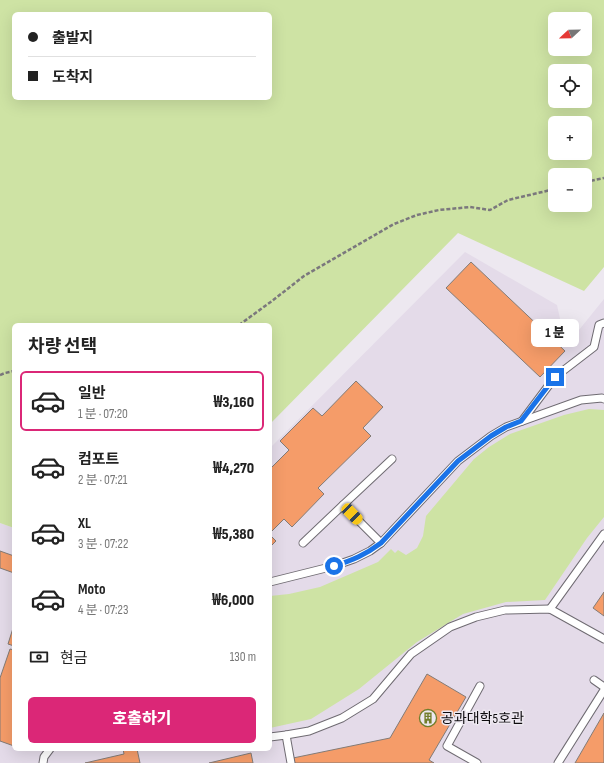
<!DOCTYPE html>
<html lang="ko">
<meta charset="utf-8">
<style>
:root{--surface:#fff;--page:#f6f6f6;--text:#222;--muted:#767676;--line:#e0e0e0;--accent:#db2777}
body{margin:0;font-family:"Sofia Sans Condensed","Noto Sans KR",sans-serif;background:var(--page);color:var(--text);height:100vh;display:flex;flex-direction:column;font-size:15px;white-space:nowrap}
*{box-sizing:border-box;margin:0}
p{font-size:13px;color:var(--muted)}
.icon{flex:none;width:22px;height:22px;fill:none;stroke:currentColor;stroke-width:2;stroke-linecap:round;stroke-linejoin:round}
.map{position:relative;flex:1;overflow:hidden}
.drawer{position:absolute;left:12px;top:323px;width:260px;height:428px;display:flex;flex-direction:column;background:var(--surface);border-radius:6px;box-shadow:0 4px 16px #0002}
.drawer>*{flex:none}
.banner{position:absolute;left:12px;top:12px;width:260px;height:88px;border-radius:6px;box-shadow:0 4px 16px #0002;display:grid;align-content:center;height:88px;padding:0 16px;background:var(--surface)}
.needle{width:26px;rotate:248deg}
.tools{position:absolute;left:548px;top:12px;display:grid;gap:8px}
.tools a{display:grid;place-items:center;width:44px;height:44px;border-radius:6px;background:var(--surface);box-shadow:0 4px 16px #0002;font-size:20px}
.end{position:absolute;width:18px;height:18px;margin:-9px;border:5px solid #1a73e8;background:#fff;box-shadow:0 0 0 2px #fff}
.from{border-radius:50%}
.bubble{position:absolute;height:28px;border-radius:6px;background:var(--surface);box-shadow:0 4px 16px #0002;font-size:13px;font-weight:800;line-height:28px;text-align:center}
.car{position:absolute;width:12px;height:24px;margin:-12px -6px;border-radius:5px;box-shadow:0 0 3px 1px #0007;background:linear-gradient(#f5c518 24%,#345 0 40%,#f5c518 0 76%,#345 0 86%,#f5c518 0)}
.banner b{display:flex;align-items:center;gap:14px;height:38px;font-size:15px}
.banner b+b{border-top:1px solid var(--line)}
.banner i{width:10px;height:10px;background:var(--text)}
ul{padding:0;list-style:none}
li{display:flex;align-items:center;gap:12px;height:60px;margin:0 8px 6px;padding:0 8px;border:2px solid transparent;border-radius:6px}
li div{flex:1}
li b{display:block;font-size:15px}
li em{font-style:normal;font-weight:800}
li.current{border-color:var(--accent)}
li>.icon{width:36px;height:36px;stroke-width:1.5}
h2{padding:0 16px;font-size:18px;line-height:48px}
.pay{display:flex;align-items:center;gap:10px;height:44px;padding:0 16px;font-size:15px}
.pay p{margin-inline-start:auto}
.action{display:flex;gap:8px;margin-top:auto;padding:8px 16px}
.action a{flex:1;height:46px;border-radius:6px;background:var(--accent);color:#fff;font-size:16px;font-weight:800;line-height:46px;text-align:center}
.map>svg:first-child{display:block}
</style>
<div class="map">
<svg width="604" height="763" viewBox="0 0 604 763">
<rect width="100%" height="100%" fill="#ede8f0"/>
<path fill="#e4dbe9" d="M465,252L557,305L566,346L604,299V763H0V523L14,528V749H270V448Z"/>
<g fill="#cee3a4" fill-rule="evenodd">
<path d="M0,0H604V267L584,291L458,233L270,424V325H14V528L0,523ZM14,14H270V98H14ZM555,19H585V49H555ZM555,71H585V101H555ZM555,123H585V153H555ZM555,175H585V205H555Z"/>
<path d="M589,409L604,410V517L587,538L545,600L506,602L463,614L417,642L359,689L311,719L270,728V596L289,594L320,587L378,562L391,549L395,553L398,550L406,555L417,548L423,536L426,516L474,459L489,447L510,434L564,415Z"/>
</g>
<g fill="#f59c69" stroke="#837b76">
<path d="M471,262L565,351L540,377L446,288Z"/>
<path d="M356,381L383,407L363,428L371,436L318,488L324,494L292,527L284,519L270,533V469L289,450L280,441L313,408L322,416Z"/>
<path d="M270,535L276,541L270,547Z"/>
<path d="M0,551L14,556V573L0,568Z"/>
<path d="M604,592V616L593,608Z"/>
<path d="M14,625V646L8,644Z"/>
<path d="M10,649L14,650V746L0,741V678Z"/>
<path d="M427,674L466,697L429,760L434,763H294L293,758L390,738Z"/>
<path d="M604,713V763H575Z"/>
<path d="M123,749H137L140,763H85L124,754Z"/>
<path d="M251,753L253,763H209Z"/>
</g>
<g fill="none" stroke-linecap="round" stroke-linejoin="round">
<g stroke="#6f6b72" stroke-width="9">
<g id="lane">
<path d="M522,421L555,377L594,347L599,325L604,323"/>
<path d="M343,505L392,459"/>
<path d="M303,543L343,505L381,543"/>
<path d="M270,582L334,566L354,559L370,551L381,543L458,461L491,436L506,427L581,400L602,398L604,399"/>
<path d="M550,609L604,534"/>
<path d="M594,680L604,687"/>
<path d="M286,735L291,763"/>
<path d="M270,737L286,735L309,731L342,718L373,699L411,654L450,627L476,617L505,610L550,609L604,639"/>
<path d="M43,763L44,757L50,749"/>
<path d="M477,763L447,746L480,686"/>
<path d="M558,763L604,690"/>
</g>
</g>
<g stroke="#7b787d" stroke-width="2.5" stroke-dasharray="4 2" stroke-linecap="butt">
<path d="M585,182L604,178"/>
<path d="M239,325L272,301L304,276L394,224L417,215L439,210L470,207L490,210L508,200L555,189"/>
<path d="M0,375L5,373L14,371"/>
</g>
<use href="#lane" stroke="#fff" stroke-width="7"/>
</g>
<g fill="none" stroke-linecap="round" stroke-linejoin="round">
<path stroke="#1a73e8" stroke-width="5" d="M334,566C353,560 365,555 381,543L458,461L491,436L506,427L521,421L555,377"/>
</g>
<defs>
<g id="building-ring" transform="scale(0.9)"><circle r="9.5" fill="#ede8f0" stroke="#727e2b" stroke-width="1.5"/><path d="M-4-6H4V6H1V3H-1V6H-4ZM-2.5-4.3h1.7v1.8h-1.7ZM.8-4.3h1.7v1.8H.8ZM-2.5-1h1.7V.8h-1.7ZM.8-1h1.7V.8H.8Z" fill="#727e2b"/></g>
</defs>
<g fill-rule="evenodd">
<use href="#building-ring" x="428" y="718"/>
</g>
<g text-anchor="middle" stroke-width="3" stroke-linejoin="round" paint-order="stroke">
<g font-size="14" fill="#0e0c0f" stroke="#ede8f0" text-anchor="start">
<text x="441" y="723">공과대학5호관</text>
</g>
</g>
</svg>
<div class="tools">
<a><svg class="needle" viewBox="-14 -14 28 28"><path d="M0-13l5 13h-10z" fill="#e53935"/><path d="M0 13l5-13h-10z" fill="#767676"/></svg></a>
<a><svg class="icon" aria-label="locate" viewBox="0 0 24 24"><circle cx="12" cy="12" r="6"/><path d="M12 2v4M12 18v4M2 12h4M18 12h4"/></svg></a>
<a>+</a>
<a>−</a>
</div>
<i class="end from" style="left:334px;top:566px"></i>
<i class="end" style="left:555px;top:377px"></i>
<div class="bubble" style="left:531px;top:319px;width:48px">1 분</div>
<i class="car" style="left:352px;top:514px;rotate:135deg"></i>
<div class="banner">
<b><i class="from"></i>출발지</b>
<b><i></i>도착지</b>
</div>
<section class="drawer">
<h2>차량 선택</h2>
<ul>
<li class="current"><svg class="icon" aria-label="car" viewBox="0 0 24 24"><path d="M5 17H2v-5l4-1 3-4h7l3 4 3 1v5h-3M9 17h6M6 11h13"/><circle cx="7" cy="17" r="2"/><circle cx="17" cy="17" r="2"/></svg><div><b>일반</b><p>1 분 · 07:20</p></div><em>₩3,160</em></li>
<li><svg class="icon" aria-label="car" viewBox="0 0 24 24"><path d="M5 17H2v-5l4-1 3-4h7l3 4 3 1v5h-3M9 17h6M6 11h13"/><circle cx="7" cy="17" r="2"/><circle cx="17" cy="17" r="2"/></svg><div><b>컴포트</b><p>2 분 · 07:21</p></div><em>₩4,270</em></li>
<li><svg class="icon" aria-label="car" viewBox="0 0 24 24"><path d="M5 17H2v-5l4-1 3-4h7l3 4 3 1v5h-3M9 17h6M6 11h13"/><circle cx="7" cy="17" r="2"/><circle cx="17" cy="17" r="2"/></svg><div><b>XL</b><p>3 분 · 07:22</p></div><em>₩5,380</em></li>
<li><svg class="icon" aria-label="car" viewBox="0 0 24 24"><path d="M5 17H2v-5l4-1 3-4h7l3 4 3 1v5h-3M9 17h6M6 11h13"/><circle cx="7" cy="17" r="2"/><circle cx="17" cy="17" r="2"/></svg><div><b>Moto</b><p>4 분 · 07:23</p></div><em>₩6,000</em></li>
</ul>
<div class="pay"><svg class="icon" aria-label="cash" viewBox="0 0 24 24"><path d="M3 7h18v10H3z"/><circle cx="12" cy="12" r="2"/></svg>현금<p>130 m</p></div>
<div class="action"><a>호출하기</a></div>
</section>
</div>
